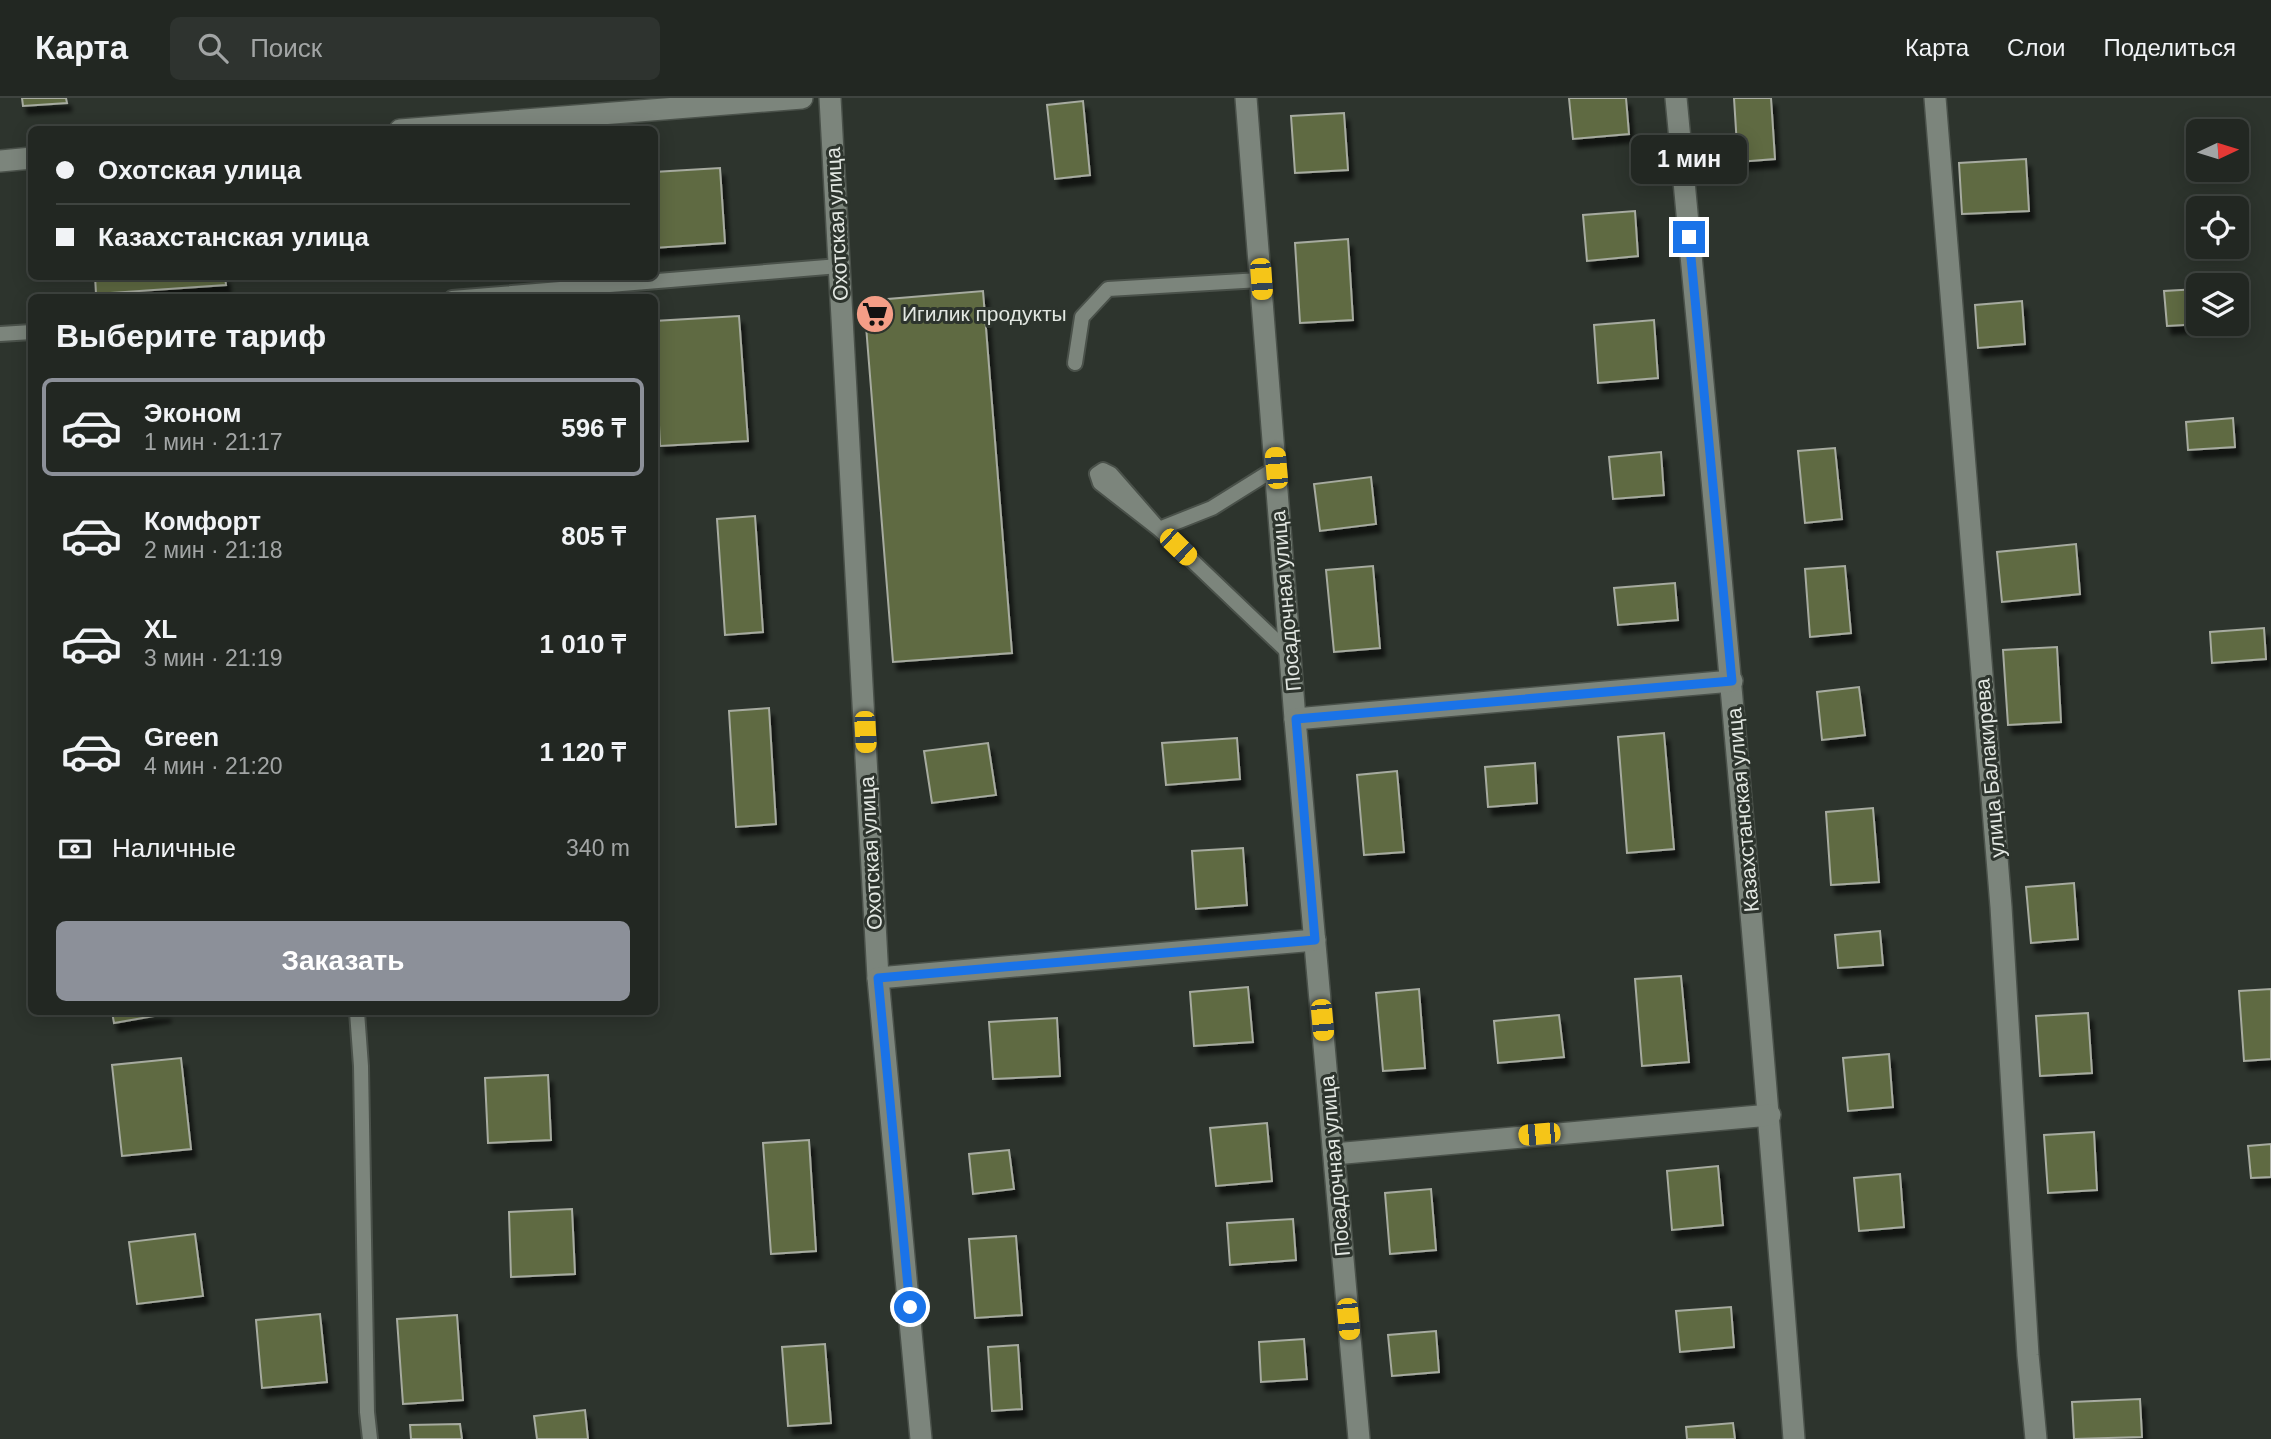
<!DOCTYPE html>
<html lang="ru">
<meta charset="utf-8">
<style>
:root{--surface:#222722;--page:#2e332f;--text:#f1f3f6;--muted:#a2a5a5;--line:#3f4440;--accent:#8c9099}
body{margin:0;font-family:Arial,sans-serif;background:var(--page);color:var(--text);height:100vh;display:flex;flex-direction:column;font-size:26px;white-space:nowrap}
*{box-sizing:border-box;margin:0}
p{font-size:23px;color:var(--muted)}
.icon{flex:none;width:38px;height:38px;fill:none;stroke:currentColor;stroke-width:2;stroke-linecap:round;stroke-linejoin:round}
.map{position:relative;flex:1;overflow:hidden}
.side{position:absolute;left:28px;top:196px;width:630px;height:721px;display:flex;flex-direction:column;background:var(--surface);border-radius:10px;box-shadow:0 4px 18px #0003,0 0 0 2px var(--line)}
.side>*{flex:none}
.top-card{position:absolute;left:28px;top:28px;width:630px;height:154px;border-radius:10px;box-shadow:0 4px 18px #0003,0 0 0 2px var(--line);display:grid;align-content:center;height:154px;padding:0 28px;background:var(--surface)}
.needle{width:46px;rotate:86deg}
.controls{position:absolute;left:2186px;top:21px;display:grid;gap:14px}
.controls a{display:grid;place-items:center;width:63px;height:63px;border-radius:10px;background:var(--surface);box-shadow:0 4px 18px #0003,0 0 0 2px var(--line);font-size:35px}
.end{position:absolute;width:32px;height:32px;margin:-16px;border:9px solid #1a73e8;background:#fff;box-shadow:0 0 0 4px #fff}
.from{border-radius:50%}
.bubble{position:absolute;height:49px;border-radius:10px;background:var(--surface);box-shadow:0 4px 18px #0003,0 0 0 2px var(--line);font-size:23px;font-weight:800;line-height:49px;text-align:center}
.car{position:absolute;width:21px;height:42px;margin:-21px -10px;border-radius:9px;box-shadow:0 0 5px 2px #0007;background:linear-gradient(#f5c518 24%,#345 0 40%,#f5c518 0 76%,#345 0 86%,#f5c518 0)}
.top-card b{display:flex;align-items:center;gap:24px;height:66px;font-size:26px}
.top-card b+b{border-top:2px solid var(--line)}
.top-card i{width:18px;height:18px;background:var(--text)}
ul{padding:0;list-style:none}
li{display:flex;align-items:center;gap:21px;height:98px;margin:0 14px 10px;padding:0 14px;border:4px solid transparent;border-radius:10px}
li div{flex:1}
li b{display:block;font-size:26px}
li em{font-style:normal;font-weight:800}
li.current{border-color:var(--accent)}
li>.icon{width:63px;height:63px;stroke-width:1.5}
h2{padding:0 28px;font-size:32px;line-height:84px}
.pay{display:flex;align-items:center;gap:18px;height:77px;padding:0 28px;font-size:26px}
.pay p{margin-inline-start:auto}
.button{display:flex;gap:14px;margin-top:auto;padding:14px 28px}
.button a{flex:1;height:80px;border-radius:10px;background:var(--accent);color:#fff;font-size:28px;font-weight:800;line-height:80px;text-align:center}
header{display:flex;align-items:center;gap:42px;box-sizing:border-box;height:98px;padding:0 35px;background:var(--surface);border-bottom:2px solid var(--line)}
header strong{font-size:33px}
nav{display:flex;gap:38px;margin-inline-start:auto;font-size:24px}
.search{width:490px;height:63px;background:var(--page);display:flex;align-items:center;gap:18px;box-sizing:border-box;padding:0 24px;border-radius:10px;color:var(--muted);font-size:26px}
.map>svg:first-child{display:block}
</style>
<header>
<strong>Карта</strong>
<div class="search"><svg class="icon" aria-label="search" viewBox="0 0 24 24"><circle cx="10" cy="10" r="6"/><path d="M15 15l6 6"/></svg>Поиск</div>
<nav><a>Карта</a><a>Слои</a><a>Поделиться</a></nav>
</header>
<div class="map">
<svg width="2271" height="1341" viewBox="0 0 2271 1341">
<defs>
<filter id="shadow"><feDropShadow dx="4.5" dy="8" stdDeviation="2" flood-color="#0009"/></filter>
</defs>
<rect width="100%" height="100%" fill="#2d342d"/>
<g fill="#5e6b42" stroke="#a7aba0" stroke-width="2" filter="url(#shadow)">
<path d="M22,0H66L67,5L23,8Z"/>
<path d="M1569,0H1626L1629,36L1573,41Z"/>
<path d="M1734,0H1771L1775,61L1738,64Z"/>
<path d="M1083,3L1090,77L1055,81L1047,7Z"/>
<path d="M1344,15L1348,72L1295,75L1291,18Z"/>
<path d="M2026,61L2029,113L1962,116L1959,65Z"/>
<path d="M720,70L725,145L654,150V74Z"/>
<path d="M1635,113L1638,158L1587,163L1583,117Z"/>
<path d="M1348,141L1353,222L1300,225L1295,145Z"/>
<path d="M95,178H225L226,187L96,196Z"/>
<path d="M2198,191V226H2202L2167,228L2164,193Z"/>
<path d="M983,193L1012,555L893,564L864,203Z"/>
<path d="M2022,203L2025,246L1978,250L1975,207Z"/>
<path d="M739,218L748,343L660,348L654,223Z"/>
<path d="M1654,222L1658,280L1598,285L1594,227Z"/>
<path d="M2233,320L2235,349L2188,352L2186,324Z"/>
<path d="M1835,350L1842,421L1805,425L1798,353Z"/>
<path d="M1661,354L1664,397L1613,401L1609,359Z"/>
<path d="M1371,379L1376,426L1320,433L1314,386Z"/>
<path d="M755,418L763,534L725,537L717,421Z"/>
<path d="M2076,446L2080,496L2002,504L1997,454Z"/>
<path d="M1373,468L1380,550L1334,554L1326,472Z"/>
<path d="M1845,468L1851,535L1810,539L1805,471Z"/>
<path d="M1675,485L1678,522L1618,527L1614,490Z"/>
<path d="M2264,530L2266,561L2212,565L2210,534Z"/>
<path d="M2057,549L2061,624L2008,627L2003,552Z"/>
<path d="M1859,589L1865,637L1822,642L1817,594Z"/>
<path d="M769,610L776,726L736,729L729,613Z"/>
<path d="M1664,635L1674,751L1627,755L1618,639Z"/>
<path d="M1237,640L1240,681L1166,687L1162,645Z"/>
<path d="M988,645L996,697L932,705L924,653Z"/>
<path d="M1535,665L1537,705L1488,709L1485,669Z"/>
<path d="M1397,673L1404,754L1364,757L1357,677Z"/>
<path d="M1873,710L1879,784L1831,787L1826,714Z"/>
<path d="M1243,750L1247,807L1196,811L1192,753Z"/>
<path d="M2074,785L2078,841L2031,845L2026,789Z"/>
<path d="M1880,833L1883,867L1838,870L1835,837Z"/>
<path d="M1681,878L1689,964L1642,968L1635,881Z"/>
<path d="M1248,889L1253,944L1194,948L1190,894Z"/>
<path d="M1419,891L1425,970L1383,973L1376,895Z"/>
<path d="M2271,891V961L2244,963L2239,893Z"/>
<path d="M112,914H166V916L114,925Z"/>
<path d="M2088,915L2092,975L2040,978L2036,918Z"/>
<path d="M1559,917L1564,959L1498,965L1494,923Z"/>
<path d="M1057,920L1060,978L993,981L989,924Z"/>
<path d="M1889,956L1893,1009L1848,1013L1843,960Z"/>
<path d="M181,960L191,1051L122,1058L112,967Z"/>
<path d="M548,977L551,1042L488,1045L485,980Z"/>
<path d="M1267,1025L1272,1083L1216,1088L1210,1030Z"/>
<path d="M2094,1034L2097,1092L2048,1095L2044,1037Z"/>
<path d="M809,1042L816,1153L771,1156L763,1045Z"/>
<path d="M2271,1046V1079L2251,1080L2248,1048Z"/>
<path d="M1009,1052L1014,1091L973,1096L969,1056Z"/>
<path d="M1718,1068L1723,1127L1672,1132L1667,1073Z"/>
<path d="M1900,1076L1904,1129L1859,1133L1854,1080Z"/>
<path d="M1431,1091L1436,1152L1390,1156L1385,1095Z"/>
<path d="M572,1111L575,1176L511,1179L509,1114Z"/>
<path d="M1293,1121L1296,1162L1230,1167L1227,1125Z"/>
<path d="M195,1136L203,1198L137,1206L129,1144Z"/>
<path d="M1016,1138L1022,1217L975,1220L969,1141Z"/>
<path d="M1731,1209L1734,1249L1680,1254L1676,1213Z"/>
<path d="M320,1216L327,1284L262,1290L256,1222Z"/>
<path d="M457,1217L463,1302L403,1306L397,1221Z"/>
<path d="M1436,1233L1439,1274L1392,1278L1388,1237Z"/>
<path d="M1304,1241L1307,1281L1261,1284L1259,1244Z"/>
<path d="M825,1246L831,1325L788,1328L782,1249Z"/>
<path d="M1018,1247L1022,1311L992,1313L988,1249Z"/>
<path d="M2140,1301L2142,1339L2074,1341L2072,1304Z"/>
<path d="M585,1312L588,1341H537L534,1318Z"/>
<path d="M1733,1325L1735,1341H1687L1686,1329Z"/>
<path d="M460,1326L462,1341H411L410,1327Z"/>
</g>
<g fill="none" stroke-linecap="round" stroke-linejoin="round">
<g stroke="#4a514a" stroke-width="18">
<g id="lane">
<path d="M452,200L839,168"/>
<path d="M0,236L32,234"/>
<path d="M1075,265L1082,219L1108,191L1260,182"/>
<path d="M1276,370L1212,410L1159,431L1100,385L1097,376L1103,372L1111,376L1159,431L1290,556"/>
<path d="M357,914L361,968L367,1314L370,1341"/>
</g>
</g>
<g stroke="#4a514a" stroke-width="24">
<g id="street">
<path d="M830,0L878,880L921,1341"/>
<path d="M1246,0L1295,621L1359,1341"/>
<path d="M1676,0C1719,447 1760,893 1794,1341"/>
<path d="M1935,0L2001,809L2028,1257L2036,1341"/>
<path d="M1295,621L1732,583"/>
<path d="M878,880L1315,842"/>
<path d="M1334,1056L1770,1017"/>
</g>
</g>
<g stroke="#4a514a" stroke-width="24">
<g id="secondary">
<path d="M400,32L802,0"/>
<path d="M0,63L32,60"/>
</g>
</g>
<use href="#lane" stroke="#7c857c" stroke-width="14"/>
<use href="#street" stroke="#7c857c" stroke-width="21"/>
<use href="#secondary" stroke="#7c857c" stroke-width="21"/>
</g>
<g fill="none" stroke-linecap="round" stroke-linejoin="round">
<path stroke="#1a73e8" stroke-width="9" d="M910,1209L878,880L1315,842L1296,621L1732,583L1689,139"/>
</g>
<defs>
<g id="supermarket-disc" transform="scale(2.0125)"><circle r="9.5" fill="#f49e87" stroke="#2d342d"/><path d="M-6-5.5h2.5l.6 2H6L4.5 2H-2.5L-4.4-4H-6ZM-1.5 3.2a1.3 1.3 0 1 0 .1 0ZM3 3.2a1.3 1.3 0 1 0 .1 0Z" fill="#111"/></g>
</defs>
<g fill-rule="evenodd">
<use href="#supermarket-disc" x="875" y="216"/>
</g>
<g text-anchor="middle" stroke-width="6" stroke-linejoin="round" paint-order="stroke">
<g font-size="21" fill="#e2e7e2" stroke="#2d342d">
<text transform="translate(837 126) rotate(-93)" y="7">Охотская улица</text>
<text transform="translate(1286 503) rotate(-95)" y="7">Посадочная улица</text>
<text transform="translate(1990 670) rotate(-95)" y="7">улица Балакирева</text>
<text transform="translate(1743 712) rotate(-95)" y="7">Казахстанская улица</text>
<text transform="translate(871 755) rotate(-93)" y="7">Охотская улица</text>
<text transform="translate(1335 1068) rotate(-95)" y="7">Посадочная улица</text>
</g>
<g font-size="21" fill="#e2e7e2" stroke="#2d342d" text-anchor="start">
<text x="902" y="223">Игилик продукты</text>
</g>
</g>
</svg>
<div class="controls">
<a><svg class="needle" viewBox="-14 -14 28 28"><path d="M0-13l5 13h-10z" fill="#e53935"/><path d="M0 13l5-13h-10z" fill="#a2a5a5"/></svg></a>
<a><svg class="icon" aria-label="locate" viewBox="0 0 24 24"><circle cx="12" cy="12" r="6"/><path d="M12 2v4M12 18v4M2 12h4M18 12h4"/></svg></a>
<a><svg class="icon" aria-label="layers" viewBox="0 0 24 24"><path d="M12 4l9 5-9 5-9-5zM3 14l9 5 9-5"/></svg></a>
</div>
<i class="end from" style="left:910px;top:1209px"></i>
<i class="end" style="left:1689px;top:139px"></i>
<div class="bubble" style="left:1631px;top:37px;width:116px">1 мин</div>
<i class="car" style="left:1261px;top:181px;rotate:176deg"></i>
<i class="car" style="left:1276px;top:370px;rotate:355deg"></i>
<i class="car" style="left:1178px;top:449px;rotate:134deg"></i>
<i class="car" style="left:865px;top:634px;rotate:177deg"></i>
<i class="car" style="left:1322px;top:922px;rotate:175deg"></i>
<i class="car" style="left:1539px;top:1036px;rotate:265deg"></i>
<i class="car" style="left:1348px;top:1221px;rotate:175deg"></i>
<div class="top-card">
<b><i class="from"></i>Охотская улица</b>
<b><i></i>Казахстанская улица</b>
</div>
<section class="side">
<h2>Выберите тариф</h2>
<ul>
<li class="current"><svg class="icon" aria-label="car" viewBox="0 0 24 24"><path d="M5 17H2v-5l4-1 3-4h7l3 4 3 1v5h-3M9 17h6M6 11h13"/><circle cx="7" cy="17" r="2"/><circle cx="17" cy="17" r="2"/></svg><div><b>Эконом</b><p>1 мин · 21:17</p></div><em>596 ₸</em></li>
<li><svg class="icon" aria-label="car" viewBox="0 0 24 24"><path d="M5 17H2v-5l4-1 3-4h7l3 4 3 1v5h-3M9 17h6M6 11h13"/><circle cx="7" cy="17" r="2"/><circle cx="17" cy="17" r="2"/></svg><div><b>Комфорт</b><p>2 мин · 21:18</p></div><em>805 ₸</em></li>
<li><svg class="icon" aria-label="car" viewBox="0 0 24 24"><path d="M5 17H2v-5l4-1 3-4h7l3 4 3 1v5h-3M9 17h6M6 11h13"/><circle cx="7" cy="17" r="2"/><circle cx="17" cy="17" r="2"/></svg><div><b>XL</b><p>3 мин · 21:19</p></div><em>1 010 ₸</em></li>
<li><svg class="icon" aria-label="car" viewBox="0 0 24 24"><path d="M5 17H2v-5l4-1 3-4h7l3 4 3 1v5h-3M9 17h6M6 11h13"/><circle cx="7" cy="17" r="2"/><circle cx="17" cy="17" r="2"/></svg><div><b>Green</b><p>4 мин · 21:20</p></div><em>1 120 ₸</em></li>
</ul>
<div class="pay"><svg class="icon" aria-label="cash" viewBox="0 0 24 24"><path d="M3 7h18v10H3z"/><circle cx="12" cy="12" r="2"/></svg>Наличные<p>340 m</p></div>
<div class="button"><a>Заказать</a></div>
</section>
</div>
